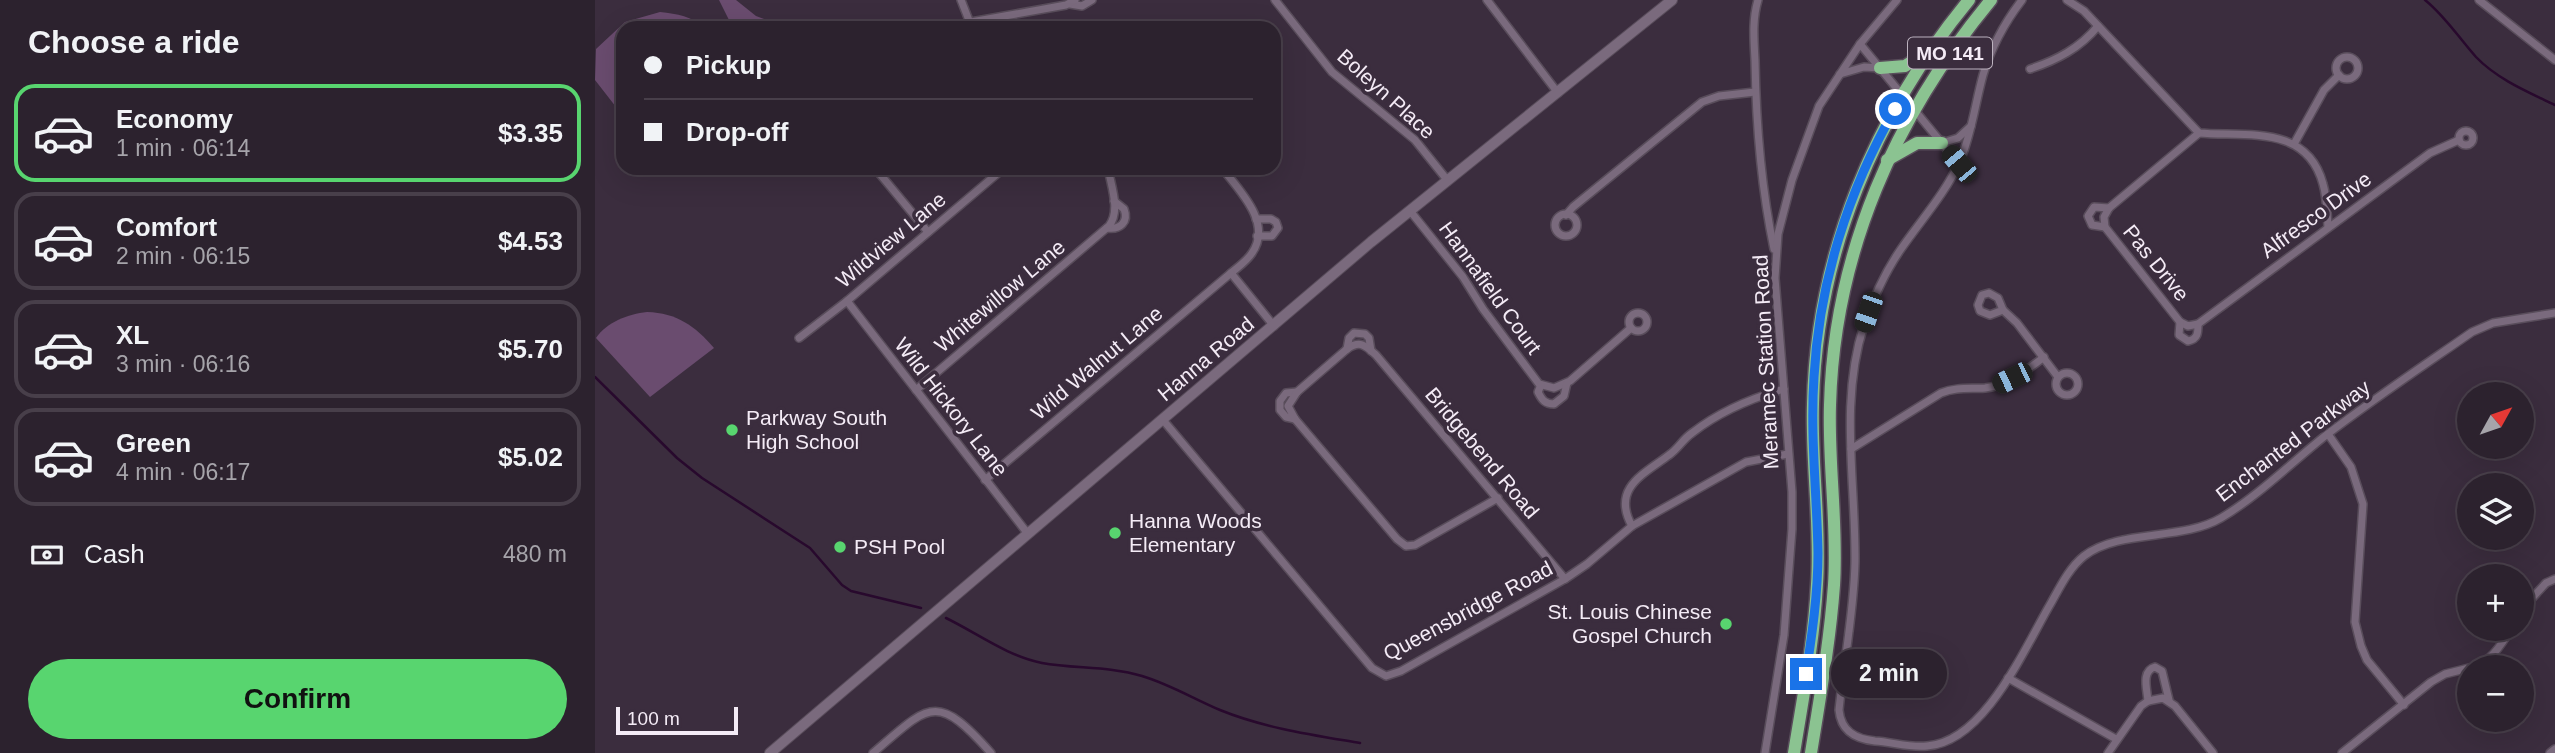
<!DOCTYPE html>
<meta charset="utf-8">
<style>
:root{--surface:#2c222e;--page:#342a36;--text:#f1f3f6;--muted:#a6a4aa;--line:#483f4a;--accent:#58d56f}
body{margin:0;font-family:Helvetica,sans-serif;background:var(--page);color:var(--text);height:100vh;display:flex;flex-direction:column;font-size:26px;white-space:nowrap}
*{box-sizing:border-box;margin:0}
p{font-size:23px;color:var(--muted)}
.icon{flex:none;width:38px;height:38px;fill:none;stroke:currentColor;stroke-width:2;stroke-linecap:round;stroke-linejoin:round}
.map{position:relative;flex:1;overflow:hidden}
.drawer{display:flex;flex-direction:column;background:var(--surface);width:595px}
.drawer>*{flex:none}
.top-card{position:absolute;left:21px;top:21px;width:665px;height:154px;border-radius:21px;box-shadow:0 7px 28px #0002,0 0 0 2px var(--line);display:grid;align-content:center;height:154px;padding:0 28px;background:var(--surface)}
.needle{width:46px;rotate:50deg}
.fabs{position:absolute;left:1862px;top:382px;display:grid;gap:14px}
.fabs a{display:grid;place-items:center;width:77px;height:77px;border-radius:50%;background:var(--surface);box-shadow:0 7px 28px #0002,0 0 0 2px var(--line);font-size:35px}
.scale{position:absolute;left:21px;bottom:18px;width:122px;box-sizing:border-box;padding-left:7px;border:4px solid #f4ebf6;border-top:0;font-size:19px;line-height:24px;white-space:nowrap;color:#f4ebf6;-webkit-text-stroke:5px #3b2d3e;paint-order:stroke}
.end{position:absolute;width:32px;height:32px;margin:-16px;border:9px solid #1a73e8;background:#fff;box-shadow:0 0 0 4px #fff}
.from{border-radius:50%}
.bubble{position:absolute;height:49px;border-radius:24px;background:var(--surface);box-shadow:0 7px 28px #0002,0 0 0 2px var(--line);font-size:23px;font-weight:800;line-height:49px;text-align:center}
.car{position:absolute;width:21px;height:42px;margin:-21px -10px;border-radius:9px;box-shadow:0 0 5px 2px #0007;background:linear-gradient(#222 24%,#8ab4d8 0 40%,#222 0 76%,#8ab4d8 0 86%,#222 0)}
.top-card b{display:flex;align-items:center;gap:24px;height:66px;font-size:26px}
.top-card b+b{border-top:2px solid var(--line)}
.top-card i{width:18px;height:18px;background:var(--text)}
ul{padding:0;list-style:none}
li{display:flex;align-items:center;gap:21px;height:98px;margin:0 14px 10px;padding:0 14px;border:4px solid var(--line);border-radius:21px}
li div{flex:1}
li b{display:block;font-size:26px}
li em{font-style:normal;font-weight:800}
li.active{border-color:var(--accent)}
li>.icon{width:63px;height:63px;stroke-width:1.5}
h2{padding:0 28px;font-size:32px;line-height:84px}
.pay{display:flex;align-items:center;gap:18px;height:77px;padding:0 28px;font-size:26px}
.pay p{margin-inline-start:auto}
.cta{display:flex;gap:14px;margin-top:auto;padding:14px 28px}
.cta a{flex:1;height:80px;border-radius:42px;background:var(--accent);color:#111;font-size:28px;font-weight:800;line-height:80px;text-align:center}
main{display:flex;flex:1;min-height:0}
.map>svg:first-child{display:block}
</style>
<main>
<section class="drawer">
<h2>Choose a ride</h2>
<ul>
<li class="active"><svg class="icon" aria-label="car" viewBox="0 0 24 24"><path d="M5 17H2v-5l4-1 3-4h7l3 4 3 1v5h-3M9 17h6M6 11h13"/><circle cx="7" cy="17" r="2"/><circle cx="17" cy="17" r="2"/></svg><div><b>Economy</b><p>1 min · 06:14</p></div><em>$3.35</em></li>
<li><svg class="icon" aria-label="car" viewBox="0 0 24 24"><path d="M5 17H2v-5l4-1 3-4h7l3 4 3 1v5h-3M9 17h6M6 11h13"/><circle cx="7" cy="17" r="2"/><circle cx="17" cy="17" r="2"/></svg><div><b>Comfort</b><p>2 min · 06:15</p></div><em>$4.53</em></li>
<li><svg class="icon" aria-label="car" viewBox="0 0 24 24"><path d="M5 17H2v-5l4-1 3-4h7l3 4 3 1v5h-3M9 17h6M6 11h13"/><circle cx="7" cy="17" r="2"/><circle cx="17" cy="17" r="2"/></svg><div><b>XL</b><p>3 min · 06:16</p></div><em>$5.70</em></li>
<li><svg class="icon" aria-label="car" viewBox="0 0 24 24"><path d="M5 17H2v-5l4-1 3-4h7l3 4 3 1v5h-3M9 17h6M6 11h13"/><circle cx="7" cy="17" r="2"/><circle cx="17" cy="17" r="2"/></svg><div><b>Green</b><p>4 min · 06:17</p></div><em>$5.02</em></li>
</ul>
<div class="pay"><svg class="icon" aria-label="cash" viewBox="0 0 24 24"><path d="M3 7h18v10H3z"/><circle cx="12" cy="12" r="2"/></svg>Cash<p>480 m</p></div>
<div class="cta"><a>Confirm</a></div>
</section>
<div class="map">
<svg width="1960" height="753" viewBox="0 0 1960 753">
<rect width="100%" height="100%" fill="#3b2d3e"/>
<g fill="#6a4c6f">
<path d="M124,0H141L161,16L194,28H138Z"/>
<path d="M65,12C83,14 96,16 110,28H28V116L0,80L1,49L30,22Z"/>
<path d="M52,312C82,313 100,326 119,348L55,397L1,338C12,322 33,314 52,312Z"/>
</g>
<g fill="none" stroke-linecap="round" stroke-linejoin="round">
<g stroke="#28092d" stroke-width="2.5">
<path d="M1830,0C1850,16 1864,38 1881,57C1902,79 1933,92 1960,105"/>
<path d="M0,377L82,458L107,478L215,548L247,585L256,591L326,608"/>
<path d="M351,618C382,633 412,656 447,663C480,669 514,666 547,676C574,684 599,699 625,710C669,728 718,735 765,743"/>
</g>
<g stroke="#594d5b" stroke-width="10">
<g id="street">
<path d="M366,0L377,28"/>
<path d="M680,0L737,72L820,140L853,181"/>
<path d="M892,0L963,93"/>
<path d="M1163,0C1157,20 1159,40 1160,60C1161,123 1166,187 1179,249"/>
<path d="M1427,0C1410,22 1396,48 1388,75C1380,104 1377,133 1365,161C1350,194 1326,220 1306,249C1290,272 1278,299 1269,325C1244,402 1261,483 1260,562C1259,612 1249,660 1244,710C1246,731 1260,739 1280,741C1297,742 1315,748 1332,746C1390,742 1430,647 1456,603C1465,587 1474,568 1489,556C1524,529 1587,541 1626,518C1663,496 1696,463 1730,436C1777,400 1828,366 1877,332L1898,323L1960,313"/>
<path d="M1472,0L1489,11L1604,133C1651,137 1712,124 1728,184C1732,197 1732,213 1733,227"/>
<path d="M1884,0L1960,60"/>
<path d="M475,4L487,6L497,0"/>
<path d="M376,22L471,5L480,0"/>
<path d="M1265,44L1364,164"/>
<circle cx="1752" cy="68" r="11"/>
<path d="M1435,69C1462,60 1485,48 1503,26"/>
<path d="M1245,74L1269,67L1285,68"/>
<circle cx="1871" cy="138" r="7"/>
<path d="M1604,133L1514,208L1509,217L1510,227L1585,322L1593,326L1603,324L1835,153L1864,140"/>
<path d="M1347,143L1363,138L1376,126"/>
<path d="M1699,144L1729,90L1744,75"/>
<path d="M280,168L333,232"/>
<path d="M627,168C644,190 678,223 657,253C652,261 643,267 636,273L679,326"/>
<path d="M816,212L868,277L888,309L944,384L959,388L975,381L1036,328"/>
<circle cx="971" cy="225" r="11"/>
<path d="M971,215L978,207L1107,102L1124,96L1160,92"/>
<path d="M661,219H676L681,222L683,228L677,236H662"/>
<path d="M1510,227L1497,225L1493,216L1499,207L1514,208"/>
<path d="M512,228C525,230 534,222 529,209L519,201"/>
<path d="M1394,293L1403,298L1408,310L1395,315L1385,311L1383,305L1387,295Z"/>
<path d="M252,301L433,534"/>
<path d="M1408,310L1422,323L1463,377"/>
<circle cx="1043" cy="322" r="9"/>
<path d="M1585,322L1584,335L1593,341C1603,339 1603,333 1603,324"/>
<path d="M204,338L252,301L409,168"/>
<path d="M752,349L754,338L759,333L770,334L774,338L776,351"/>
<circle cx="1472" cy="384" r="11"/>
<path d="M946,385L943,392C947,400 950,404 959,404L969,396L972,383"/>
<path d="M321,390L514,226C526,211 516,186 513,168"/>
<path d="M700,419L691,417L685,410V401L691,393L702,392"/>
<path d="M568,420L777,668L791,676L806,671L970,579L992,564L1037,526L1151,462L1193,454"/>
<path d="M1733,434L1756,467L1768,504L1760,622L1766,646L1772,660L1809,705"/>
<path d="M1256,449L1346,393C1361,387 1374,389 1390,388C1412,386 1432,370 1449,357"/>
<path d="M390,480L636,273"/>
<path d="M903,498L820,545L811,546L802,539L700,419L693,406L702,392L752,349C765,340 770,345 781,355L970,579"/>
<path d="M1037,526C1016,488 1049,474 1074,455C1083,449 1088,439 1097,433C1124,412 1157,398 1189,389"/>
<path d="M1927,609L1951,583L1960,579"/>
<path d="M1880,667C1895,661 1908,643 1916,628"/>
<path d="M1413,678L1521,739"/>
<path d="M1553,701C1552,689 1546,671 1560,667L1567,671L1574,700"/>
<path d="M278,753C334,705 341,691 396,753"/>
<path d="M1170,753L1189,635L1197,529V492L1180,278L1183,234L1197,180L1224,106L1265,44L1302,0"/>
<path d="M1513,753L1546,706L1553,701L1568,698L1580,706L1618,753"/>
<path d="M1747,753L1836,682L1850,674L1874,668"/>
<path d="M1955,753L1960,749"/>
</g>
</g>
<g stroke="#594d5b" stroke-width="12">
<path id="secondary" d="M175,753L776,242L1077,0"/>
</g>
<g stroke="#594d5b" stroke-width="15">
<g id="highway">
<path d="M1285,68L1310,66L1332,52"/>
<path d="M1292,160L1322,143H1347"/>
<path d="M1199,753C1208,697 1219,641 1222,584C1226,524 1216,464 1218,404C1221,255 1280,114 1374,0"/>
<path d="M1216,753C1225,697 1235,641 1239,585C1243,525 1233,465 1235,405C1239,253 1300,116 1396,0"/>
</g>
</g>
<use href="#street" stroke="#7a6a7d" stroke-width="7"/>
<use href="#secondary" stroke="#7a6a7d" stroke-width="10"/>
<use href="#highway" stroke="#8bc391" stroke-width="12"/>
</g>
<g fill="none" stroke-linecap="round" stroke-linejoin="round">
<path stroke="#1a73e8" stroke-width="9" d="M1211,674C1217,634 1223,594 1223,553C1222,494 1215,436 1219,377C1224,283 1253,191 1300,109"/>
</g>
<g fill="#58d56f" stroke="#3b2d3e" stroke-width="2.5">
<circle cx="137" cy="430" r="7"/>
<circle cx="520" cy="533" r="7"/>
<circle cx="245" cy="547" r="7"/>
<circle cx="1131" cy="624" r="7"/>
</g>
<g text-anchor="middle" stroke-width="7" stroke-linejoin="round" paint-order="stroke">
<rect fill="#3b2d3e" stroke="#bcb2bf" stroke-width="2" x="1313" y="37.5" width="84" height="31" rx="5"/>
<g font-size="19" font-weight="bold" fill="#f4ebf6">
<text x="1355" y="60">MO 141</text>
</g>
<g font-size="21" fill="#f4ebf6" stroke="#3b2d3e">
<text transform="translate(791 94) rotate(42)" y="7">Boleyn Place</text>
<text transform="translate(1721 215) rotate(-36)" y="7">Alfresco Drive</text>
<text transform="translate(296 240) rotate(-40)" y="7">Wildview Lane</text>
<text transform="translate(1561 263) rotate(51)" y="7">Pas Drive</text>
<text transform="translate(895 288) rotate(54)" y="7">Hannafield Court</text>
<text transform="translate(405 296) rotate(-40)" y="7">Whitewillow Lane</text>
<text transform="translate(611 359) rotate(-40)" y="7">Hanna Road</text>
<text transform="translate(1171 362) rotate(-93)" y="7">Meramec Station Road</text>
<text transform="translate(502 363) rotate(-40)" y="7">Wild Walnut Lane</text>
<text transform="translate(356 407) rotate(52)" y="7">Wild Hickory Lane</text>
<text transform="translate(1698 441) rotate(-37)" y="7">Enchanted Parkway</text>
<text transform="translate(887 453) rotate(50)" y="7">Bridgebend Road</text>
<text transform="translate(873 611) rotate(-28)" y="7">Queensbridge Road</text>
</g>
<g font-size="21" fill="#f4ebf6" stroke="#3b2d3e" text-anchor="start">
<text x="151" y="425">Parkway South<tspan x="151" dy="24">High School</tspan></text>
<text x="534" y="528">Hanna Woods<tspan x="534" dy="24">Elementary</tspan></text>
<text x="259" y="554">PSH Pool</text>
<text x="1117" y="619" text-anchor="end">St. Louis Chinese<tspan x="1117" dy="24">Gospel Church</tspan></text>
</g>
</g>
</svg>
<div class="fabs">
<a><svg class="needle" viewBox="-14 -14 28 28"><path d="M0-13l5 13h-10z" fill="#e53935"/><path d="M0 13l5-13h-10z" fill="#a6a4aa"/></svg></a>
<a><svg class="icon" aria-label="layers" viewBox="0 0 24 24"><path d="M12 4l9 5-9 5-9-5zM3 14l9 5 9-5"/></svg></a>
<a>+</a>
<a>−</a>
</div>
<div class="scale">100 m</div>
<i class="end from" style="left:1300px;top:109px"></i>
<i class="end" style="left:1211px;top:674px"></i>
<div class="bubble" style="left:1236px;top:649px;width:116px">2 min</div>
<i class="car" style="left:1364px;top:164px;rotate:320deg"></i>
<i class="car" style="left:1273px;top:312px;rotate:199deg"></i>
<i class="car" style="left:1417px;top:378px;rotate:244deg"></i>
<div class="top-card">
<b><i class="from"></i>Pickup</b>
<b><i></i>Drop-off</b>
</div>
</div>
</main>
